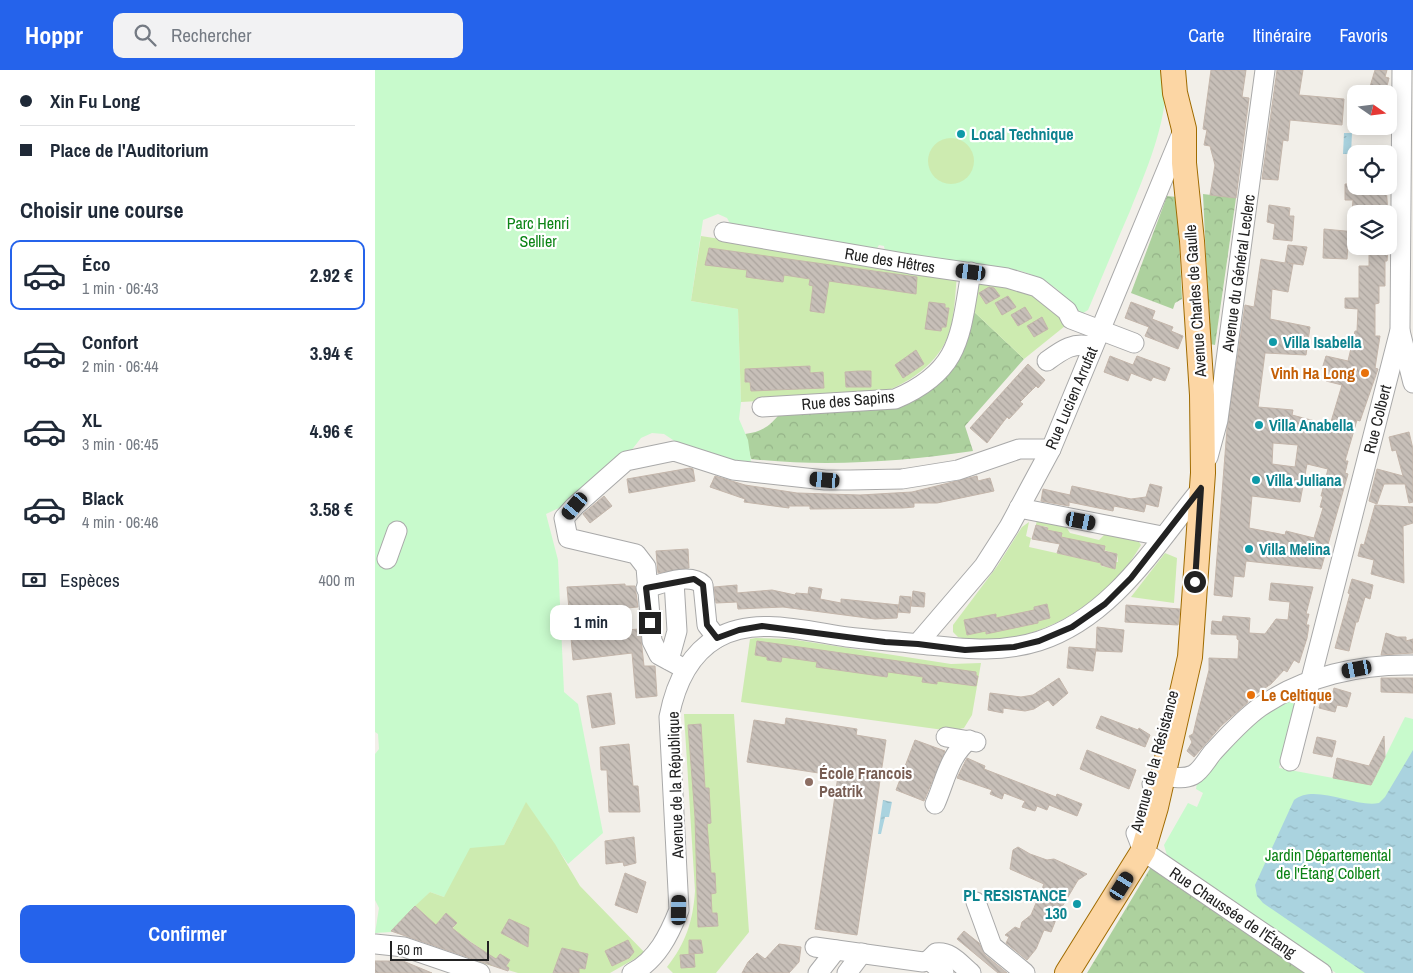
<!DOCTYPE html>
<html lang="fr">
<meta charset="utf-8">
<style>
:root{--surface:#fff;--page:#f2f2f3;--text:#1f2937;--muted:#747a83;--line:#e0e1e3;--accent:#2563eb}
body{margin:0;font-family:"Archivo Narrow",sans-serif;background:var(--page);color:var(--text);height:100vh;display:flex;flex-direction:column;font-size:19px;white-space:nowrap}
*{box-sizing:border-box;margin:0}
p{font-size:16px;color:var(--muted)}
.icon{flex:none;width:28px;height:28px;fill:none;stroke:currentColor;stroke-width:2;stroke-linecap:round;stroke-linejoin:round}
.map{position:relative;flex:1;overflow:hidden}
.sheet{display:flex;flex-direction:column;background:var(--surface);width:375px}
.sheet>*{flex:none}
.top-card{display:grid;align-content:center;height:110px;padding:0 20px;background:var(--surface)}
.needle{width:32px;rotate:104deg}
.fabs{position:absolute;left:972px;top:15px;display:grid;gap:10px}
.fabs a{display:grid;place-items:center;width:50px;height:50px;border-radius:10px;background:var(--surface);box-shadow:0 2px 12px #0003;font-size:25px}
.scale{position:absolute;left:15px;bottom:12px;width:99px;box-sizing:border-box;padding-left:5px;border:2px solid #222;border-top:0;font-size:14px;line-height:18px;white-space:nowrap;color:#222;-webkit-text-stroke:4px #fff;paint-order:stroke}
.end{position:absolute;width:22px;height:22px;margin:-11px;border:6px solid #222;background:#fff;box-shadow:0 0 0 2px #fff}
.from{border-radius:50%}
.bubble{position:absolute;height:35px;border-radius:10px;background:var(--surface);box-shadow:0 2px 12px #0003;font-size:16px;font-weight:700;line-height:35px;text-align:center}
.car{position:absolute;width:15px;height:30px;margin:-15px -8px;border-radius:6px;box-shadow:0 0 4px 1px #0007;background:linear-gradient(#222 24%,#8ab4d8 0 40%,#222 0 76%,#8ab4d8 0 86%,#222 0)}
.top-card b{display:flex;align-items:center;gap:18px;height:48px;font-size:19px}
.top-card b+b{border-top:1px solid var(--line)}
.top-card i{width:12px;height:12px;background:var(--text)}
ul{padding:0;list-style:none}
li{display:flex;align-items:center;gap:15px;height:70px;margin:0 10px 8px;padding:0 10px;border:2px solid transparent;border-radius:10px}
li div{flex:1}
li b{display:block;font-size:19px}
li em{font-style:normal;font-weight:700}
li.selected{border-color:var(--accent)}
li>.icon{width:45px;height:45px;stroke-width:1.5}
h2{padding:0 20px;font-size:22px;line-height:60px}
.pay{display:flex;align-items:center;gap:12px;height:55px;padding:0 20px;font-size:19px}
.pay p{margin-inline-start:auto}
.button{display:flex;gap:10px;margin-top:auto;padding:10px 20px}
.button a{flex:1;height:58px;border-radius:10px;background:var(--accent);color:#fff;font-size:20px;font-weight:700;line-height:58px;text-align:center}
header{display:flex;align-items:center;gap:30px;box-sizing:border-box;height:70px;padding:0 25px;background:var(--accent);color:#fff}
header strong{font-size:24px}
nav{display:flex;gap:28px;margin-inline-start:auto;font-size:18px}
.search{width:350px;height:45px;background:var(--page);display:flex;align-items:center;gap:12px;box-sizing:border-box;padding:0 18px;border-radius:10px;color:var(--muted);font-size:19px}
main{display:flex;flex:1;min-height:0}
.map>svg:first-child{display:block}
</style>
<header>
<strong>Hoppr</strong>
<div class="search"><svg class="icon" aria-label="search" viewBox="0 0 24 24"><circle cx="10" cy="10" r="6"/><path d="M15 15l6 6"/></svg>Rechercher</div>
<nav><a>Carte</a><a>Itinéraire</a><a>Favoris</a></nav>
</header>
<main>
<section class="sheet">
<div class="top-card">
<b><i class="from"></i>Xin Fu Long</b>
<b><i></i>Place de l'Auditorium</b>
</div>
<h2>Choisir une course</h2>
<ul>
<li class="selected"><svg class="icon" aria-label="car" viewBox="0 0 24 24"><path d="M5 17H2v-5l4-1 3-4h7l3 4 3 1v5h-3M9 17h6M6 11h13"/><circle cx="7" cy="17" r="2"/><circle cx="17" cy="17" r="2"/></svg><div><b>Éco</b><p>1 min · 06:43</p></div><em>2.92 €</em></li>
<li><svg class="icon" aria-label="car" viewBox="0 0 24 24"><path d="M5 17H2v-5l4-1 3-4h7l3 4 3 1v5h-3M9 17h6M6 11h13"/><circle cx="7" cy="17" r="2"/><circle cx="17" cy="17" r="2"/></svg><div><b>Confort</b><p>2 min · 06:44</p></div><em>3.94 €</em></li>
<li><svg class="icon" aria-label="car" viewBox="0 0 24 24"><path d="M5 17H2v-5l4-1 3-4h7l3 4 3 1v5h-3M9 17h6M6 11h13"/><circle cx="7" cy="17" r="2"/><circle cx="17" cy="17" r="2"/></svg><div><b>XL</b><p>3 min · 06:45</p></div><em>4.96 €</em></li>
<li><svg class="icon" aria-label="car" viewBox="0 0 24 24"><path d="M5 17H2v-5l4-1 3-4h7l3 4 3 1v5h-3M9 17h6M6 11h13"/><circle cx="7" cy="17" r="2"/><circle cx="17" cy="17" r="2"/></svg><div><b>Black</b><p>4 min · 06:46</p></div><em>3.58 €</em></li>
</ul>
<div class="pay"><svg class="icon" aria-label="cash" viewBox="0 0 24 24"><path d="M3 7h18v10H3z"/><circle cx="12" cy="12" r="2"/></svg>Espèces<p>400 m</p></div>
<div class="button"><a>Confirmer</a></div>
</section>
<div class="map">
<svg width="1038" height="903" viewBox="0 0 1038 903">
<defs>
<pattern id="forest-crowns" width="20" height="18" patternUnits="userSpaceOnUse" patternTransform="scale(1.25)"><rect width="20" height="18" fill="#add19e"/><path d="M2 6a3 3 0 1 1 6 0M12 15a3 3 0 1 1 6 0" fill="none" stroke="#95b388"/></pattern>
<pattern id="water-ripples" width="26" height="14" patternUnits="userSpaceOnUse" patternTransform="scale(1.25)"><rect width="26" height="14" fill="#aad3df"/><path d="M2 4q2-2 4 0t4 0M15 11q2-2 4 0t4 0" fill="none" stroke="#92b5bf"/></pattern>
<pattern id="building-back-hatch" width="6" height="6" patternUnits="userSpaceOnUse" patternTransform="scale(1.25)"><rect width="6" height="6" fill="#c7bfb8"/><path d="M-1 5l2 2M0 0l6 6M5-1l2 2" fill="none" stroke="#aba49e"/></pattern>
</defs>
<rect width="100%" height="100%" fill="#f2efe9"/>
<g fill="url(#forest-crowns)">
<path d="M828,124L861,128L840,275L835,274Z"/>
<path d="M792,126L802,127L807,229L800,233L798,239L756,223Z"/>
<path d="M595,238L649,289L590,356L598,381C524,392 450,397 376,389L370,364C388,362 396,355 407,341L547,324L579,298L588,274Z"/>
<path d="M776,797L933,903H712Z"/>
</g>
<g fill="#c8facc">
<path d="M0,0H791C794,49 773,96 755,141C742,171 729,202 716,233L713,240L705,245C696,239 693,230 686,223C676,213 660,205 646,201L510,181L509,176L504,175L501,180L357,157L352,148L343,144L328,150L316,231L363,239L366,332L364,349L373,370L377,399L301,372L289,364L277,363L266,368L255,382L197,432L171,444L183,490L189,622L203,634L228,763L193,794L151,733L129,775L69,827L55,822L16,862L0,863L4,838L0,830V684L4,679L3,664L0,662Z"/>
<path d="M914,628L922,630L904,698L996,715L1030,647L1038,649V903H961L793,789L789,775L813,733L822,737L828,723L821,719L822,713L873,655Z"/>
</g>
<g fill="#cdebb0">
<circle cx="576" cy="91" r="23"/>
<path d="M326,166L582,206C580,223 580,243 575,260C566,293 531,316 499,325L366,332L363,239L316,231Z"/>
<path d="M602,211L642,214L677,236L690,256L649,289L595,238Z"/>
<path d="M662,449L691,457L695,463L724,470L730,464L764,472L766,475C732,535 652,583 583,567L578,562V555L623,495L647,457L654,452L651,466L656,468L654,477L726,493V496L739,498L741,492H743L742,484L686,467L687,463L672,460L673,457L661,455Z"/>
<path d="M790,483L802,488L799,533L756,527Z"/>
<path d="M381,568L415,569L576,594L606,593L597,645L589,658L576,661L366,632L375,569Z"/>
<path d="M309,644H359L374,862L341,903H298L292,897C311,873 318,851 320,821Z"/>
<path d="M151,732L180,774L205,816L270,883L235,903H204V898L210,899L213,884L199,881L181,896L178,903H143L130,899L135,890L123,886L117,896L99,890L106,879L77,859L82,853L71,843L61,855L40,836L55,822L69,827L95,778L129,775Z"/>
</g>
<g fill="url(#water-ripples)">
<path d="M969,63H977L976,84H968Z"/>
<path d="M1038,680V903H990L888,833L882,826L880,815L919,730C940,713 980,738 1004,733L1010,727Z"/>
<path d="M508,730L517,732L514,747H510L506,764H503Z"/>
</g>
<g fill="url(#building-back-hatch)" stroke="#c4b6ab" fill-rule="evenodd">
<path d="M836,0H871L867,27L874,28L861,128L835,125L840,95L835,76L829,75L832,60L828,59Z"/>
<path d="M902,0H928L924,25L969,29L967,55L915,50L913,71L908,70L903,110L887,109Z"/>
<path d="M1000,0H1012L1010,7L1014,8L1010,24L994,20Z"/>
<path d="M970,114H981V116H1011L1013,144H977L978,130H970Z"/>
<path d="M894,135L915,138L914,146H919L917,171L898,169L900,154L892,152Z"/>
<path d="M949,159L981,162V174H973L972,189L948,188Z"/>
<path d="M913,175L932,177L928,195L913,193L918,194L913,222L897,219L895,249L935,257L931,285L890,283L883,337L918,340L917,345L955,355L967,315L951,311L954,301L947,299L951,286L973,291L980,261H982L983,239L970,238V228H984V196H994V180H1013L1012,191H1010V216H1004V233L1000,234V266H1005L1000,298L1003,299L985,351L982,350L970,391H973L970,403L973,404L946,499L871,491L869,507L859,506L857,527L839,525L852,359L870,235L879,237L886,189L910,193ZM898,373L923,375L920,397L897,394ZM932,394L953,399L946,426H948L945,437L948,438L939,468L911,461L910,465L874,458L877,426L925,432Z"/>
<path d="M334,178L542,207L541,224L454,211L449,243L435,241L438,216L434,215L435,209L409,205L408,212L392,210L371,207L372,200L330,195Z"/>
<path d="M614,217L619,218L625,226L611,234L604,223Z"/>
<path d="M633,226L641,237L627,245L620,233Z"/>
<path d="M554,232L570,234V238H574L571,257H567L566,261L550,259Z"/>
<path d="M756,232L780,241L777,249L798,257L796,261L808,266L803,279L770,266L774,257L750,248Z"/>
<path d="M650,237L657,248L643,256L636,245Z"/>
<path d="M667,247L673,259L659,267L652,256Z"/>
<path d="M541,280L549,294L528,308L520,295Z"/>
<path d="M735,286L758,295L762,286L795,298L790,311L778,307L776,311L756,303L753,311L729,302Z"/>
<path d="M653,294L670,310L663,318L661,316L645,332L648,334L634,349L632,347L612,373L595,358Z"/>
<path d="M435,296V303L448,302L449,318L376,321L375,312H370V299Z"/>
<path d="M483,301H496V317H471L470,302Z"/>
<path d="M1034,362L1038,379V432L1034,433L1030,414H1009L1002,434L994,431L1002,399L1028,406L1021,380L1017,381L1014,367Z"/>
<path d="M315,398L318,399L320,411L254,423L252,409Z"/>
<path d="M340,406L370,415L422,423L485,425L537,422L602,406L603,411L615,408L619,421L562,433H539V437L528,438L435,439V436H414V438L369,432L370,429L335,417Z"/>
<path d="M775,414L787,417L783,437L771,434L769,442L739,436L738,441L694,432V436L666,431L668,419L695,425L697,416L756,429L771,427Z"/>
<path d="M229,426L237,436L215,453L208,444Z"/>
<path d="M1000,435L1038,437V453L1028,456L1029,513L996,504L999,490L983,486L986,474L989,475Z"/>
<path d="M661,455L673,458L672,460L687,463L686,467L730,476L729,481L742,484L740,499L726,495V493L682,483L685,474L657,469Z"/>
<path d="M313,479L314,498L283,503L281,481Z"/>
<path d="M977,509L998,515L995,529L990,527L983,552H981L974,581L960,578L975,524L973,523Z"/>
<path d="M896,513L938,517L931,544H934L931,555H934L932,568L924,593L919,590L912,602L909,600L896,614L872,630L873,632L846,656L819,687L812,681L817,672L814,666L818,664L822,647L834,600V588L863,589L864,570L862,569V565L836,564L837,551L847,552L848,546L875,548L874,563L890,564L901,549L913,550L915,532L894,530Z"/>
<path d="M250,514V516H260L263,537L232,540V536L194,539L192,517Z"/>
<path d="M362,515V523L397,520L420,525L421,523L433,524L434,517L447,519L445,529L466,533V529L524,535L522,548L500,549L408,537L363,539L362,532L341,533L339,517Z"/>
<path d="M538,521L550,523L549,537L536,536Z"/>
<path d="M525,526L536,527L535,543L523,542Z"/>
<path d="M672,534L675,548L663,551V553L611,564V561L592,565L589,550L621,544V548L659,540V537Z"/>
<path d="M751,535L805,539L803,555L750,552Z"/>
<path d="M722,557L749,560L747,582L721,581Z"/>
<path d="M265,559L269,596H280L282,626L261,628L257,583L198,590L196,568L234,565V561Z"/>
<path d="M1011,563L1022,567H1031V571L1038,569V583L1006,585Z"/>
<path d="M382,571L601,602V606H603L601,616L562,611V614L547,612L548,607L513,602L512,607L441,597L442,592L407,587L406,592L392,590V587L380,585Z"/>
<path d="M694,577L721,579L718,601L692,598Z"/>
<path d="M684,608L693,623L678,636L673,630L659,639L650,641L628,638V643L613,640L615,623L646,627L658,625Z"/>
<path d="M1006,608H1038V623L1006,622Z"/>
<path d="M959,618L976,623L972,637L962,635L960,642L944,638L948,624L957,626Z"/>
<path d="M236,623L240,654L217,658L212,626Z"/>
<path d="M726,646L763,660L764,658L775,665L770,677L721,658Z"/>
<path d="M411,648L482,659L481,665L511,670L482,865L440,859L463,706L372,692L379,650L410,655Z"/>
<path d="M326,654L330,718H334L336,753L332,754L336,803H340L341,823L336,824L337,843H342L343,856L323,857L320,747L313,655Z"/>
<path d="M1009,666L1010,687L996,715L958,708L962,688L994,696Z"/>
<path d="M942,667L961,671L957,687L938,683Z"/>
<path d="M540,670L570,681L549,731L521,720Z"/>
<path d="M254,674L258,716H263L265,742H234L232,700H226L225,677Z"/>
<path d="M712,680L761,700L754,719L705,699Z"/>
<path d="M592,688L610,696L609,699L681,727L682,724L707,734L702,746L674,735L672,740L662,736L660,741L647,737L650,731L629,723L627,729L615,724L617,720L582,708Z"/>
<path d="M259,767L261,793L249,796L248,792L231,794L230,771Z"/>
<path d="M643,777L655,784L672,790L679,789L712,804L703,810L684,842L676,862L669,860L661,879L652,890L631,873L634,867L630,865L640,857L645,859L647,852L656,845L669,814L635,799L638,780Z"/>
<path d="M250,803L271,812L262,843L240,835Z"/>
<path d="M40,836L61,855L71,843L82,853L77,858L95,872L121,889L125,884L135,890L131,896L134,898L133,901L16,861Z"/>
<path d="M134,849L154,858L153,877L126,863Z"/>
<path d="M589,861L604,873L610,885L632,903H623L582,869Z"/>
<path d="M253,870L259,882L254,888L237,896L230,881Z"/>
<path d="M314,870H326L328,883L314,884Z"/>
<path d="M404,874L426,877L424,892L414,903H367L373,892L382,883L390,889Z"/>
<path d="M187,878L213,884L210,899L204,898V903H178Z"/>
<path d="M319,884L320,897L306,898L305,885Z"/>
<path d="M0,891H28L57,903H0Z"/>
</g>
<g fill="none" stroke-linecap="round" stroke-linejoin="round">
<g stroke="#a9a9a9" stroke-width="21">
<g id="minor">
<path d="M349,162L535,194L632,208L662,217L692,241L696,249L759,273"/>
<path d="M1025,261L1038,313"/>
<path d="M672,291C687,280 699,271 718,277"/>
<path d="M387,337L520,329C586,301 585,266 596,202"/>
<path d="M833,387L843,350L890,0"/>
<path d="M644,438L787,466"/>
<path d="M12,489L22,461"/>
<path d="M271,518C286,514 315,502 328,515L332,555L342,568"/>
<path d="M543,573L609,496L634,457L676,379L807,63"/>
<path d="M294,590L302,561L299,511"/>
<path d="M310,599L284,585L277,571L271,497L261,484L193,468L189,448L200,436L251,391L299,381L358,400L450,410H475L527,409L583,400L644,379H676"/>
<path d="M571,667L601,672"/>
<path d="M915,691L1025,260L1027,0"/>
<path d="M777,714L788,706C798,707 808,710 818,705C826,701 832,689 838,682C852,667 868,649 885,637C930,606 985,594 1038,595"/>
<path d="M560,734C570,712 574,685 594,670"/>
<path d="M761,763L768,781L947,903"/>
<path d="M601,832L617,876L650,903"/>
<path d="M0,874L29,877L105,903"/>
<path d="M440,877L548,892L554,890L561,883C576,881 585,894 596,903"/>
<path d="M554,890L569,903"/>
<path d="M257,903C282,890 294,865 304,840L294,647C300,616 313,585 342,568C380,546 431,561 472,567C496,570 520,571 544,574C585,578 623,584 664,571C738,547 780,475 827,418"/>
<path d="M443,903L461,880"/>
<path d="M472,903L487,883"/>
</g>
</g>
<g stroke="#a06b00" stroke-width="26">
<path id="major" d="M692,903L768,781L781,737L815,587L828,403L827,325L817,171L809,93V59L800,23L798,0"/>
</g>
<use href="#minor" stroke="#fff" stroke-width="19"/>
<use href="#major" stroke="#fcd6a4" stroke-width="24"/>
</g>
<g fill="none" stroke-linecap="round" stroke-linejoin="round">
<path stroke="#222" stroke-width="6" d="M275,553L271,518L319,509L328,515L332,555L342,568L364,560L387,556L510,572L543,574L590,580L639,577L664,571L697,557L730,534L756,508L826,418L820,512"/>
</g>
<g fill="#0f9aa8" stroke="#fff" stroke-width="2">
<circle cx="586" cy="64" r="5"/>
<circle cx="898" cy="272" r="5"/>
<circle cx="884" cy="355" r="5"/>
<circle cx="881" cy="410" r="5"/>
<circle cx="874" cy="479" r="5"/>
<circle cx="702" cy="834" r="5"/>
</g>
<g fill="#e8710a" stroke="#fff" stroke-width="2">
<circle cx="990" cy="303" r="5"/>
<circle cx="876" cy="625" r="5"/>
</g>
<circle fill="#8d6e63" stroke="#fff" stroke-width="2" cx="434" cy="712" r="5"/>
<g text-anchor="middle" stroke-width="4.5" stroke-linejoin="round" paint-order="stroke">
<g font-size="16" font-weight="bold" fill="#0d838f" stroke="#fff" text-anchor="start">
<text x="596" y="70">Local Technique</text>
<text x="908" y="278">Villa Isabella</text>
<text x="894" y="361">Villa Anabella</text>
<text x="891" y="416">Villa Juliana</text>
<text x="884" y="485">Villa Melina</text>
<text x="692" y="831" text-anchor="end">PL RESISTANCE<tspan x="692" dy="18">130</tspan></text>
</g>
<g font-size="16" fill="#0c8416" stroke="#fff">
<text x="163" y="159">Parc Henri<tspan x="163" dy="18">Sellier</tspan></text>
<text x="953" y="791">Jardin Départemental<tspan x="953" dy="18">de l'Étang Colbert</tspan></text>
</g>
<g font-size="16" fill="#222" stroke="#fff">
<text transform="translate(515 190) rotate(9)" y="6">Rue des Hêtres</text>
<text transform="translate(863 203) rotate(-82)" y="6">Avenue du Général Leclerc</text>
<text transform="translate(820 231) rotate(-94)" y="6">Avenue Charles de Gaulle</text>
<text transform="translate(696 328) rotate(-67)" y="6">Rue Lucien Arrufat</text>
<text transform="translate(473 330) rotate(-5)" y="6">Rue des Sapins</text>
<text transform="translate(1002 349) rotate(-76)" y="6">Rue Colbert</text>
<text transform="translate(779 691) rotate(-75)" y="6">Avenue de la Résistance</text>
<text transform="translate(300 715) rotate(-92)" y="6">Avenue de la République</text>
<text transform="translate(858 842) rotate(34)" y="6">Rue Chaussée de l'Étang</text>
</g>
<g font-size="16" font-weight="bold" fill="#c56008" stroke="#fff" text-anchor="end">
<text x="980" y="309">Vinh Ha Long</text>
<text x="886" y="631" text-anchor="start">Le Celtique</text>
</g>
<g font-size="16" font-weight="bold" fill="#785e54" stroke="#fff" text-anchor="start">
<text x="444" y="709">École Francois<tspan x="444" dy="18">Peatrik</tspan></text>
</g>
</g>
</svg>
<div class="fabs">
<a><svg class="needle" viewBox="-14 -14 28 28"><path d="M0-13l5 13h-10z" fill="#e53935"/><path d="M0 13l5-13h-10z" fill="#747a83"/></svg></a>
<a><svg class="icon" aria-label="locate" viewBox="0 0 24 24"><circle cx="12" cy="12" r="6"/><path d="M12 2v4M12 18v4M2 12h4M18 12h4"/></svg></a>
<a><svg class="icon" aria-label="layers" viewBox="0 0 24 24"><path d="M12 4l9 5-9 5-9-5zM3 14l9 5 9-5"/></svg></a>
</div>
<div class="scale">50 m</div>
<i class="end from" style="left:820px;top:512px"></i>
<i class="end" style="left:275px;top:553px"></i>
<div class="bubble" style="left:175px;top:535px;width:82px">1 min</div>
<i class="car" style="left:596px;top:202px;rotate:277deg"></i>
<i class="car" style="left:450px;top:410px;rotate:275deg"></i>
<i class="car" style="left:200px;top:436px;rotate:220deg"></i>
<i class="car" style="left:706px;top:451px;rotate:101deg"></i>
<i class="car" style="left:982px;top:599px;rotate:259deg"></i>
<i class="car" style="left:747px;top:816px;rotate:32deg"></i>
<i class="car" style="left:304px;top:840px;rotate:1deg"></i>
</div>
</main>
